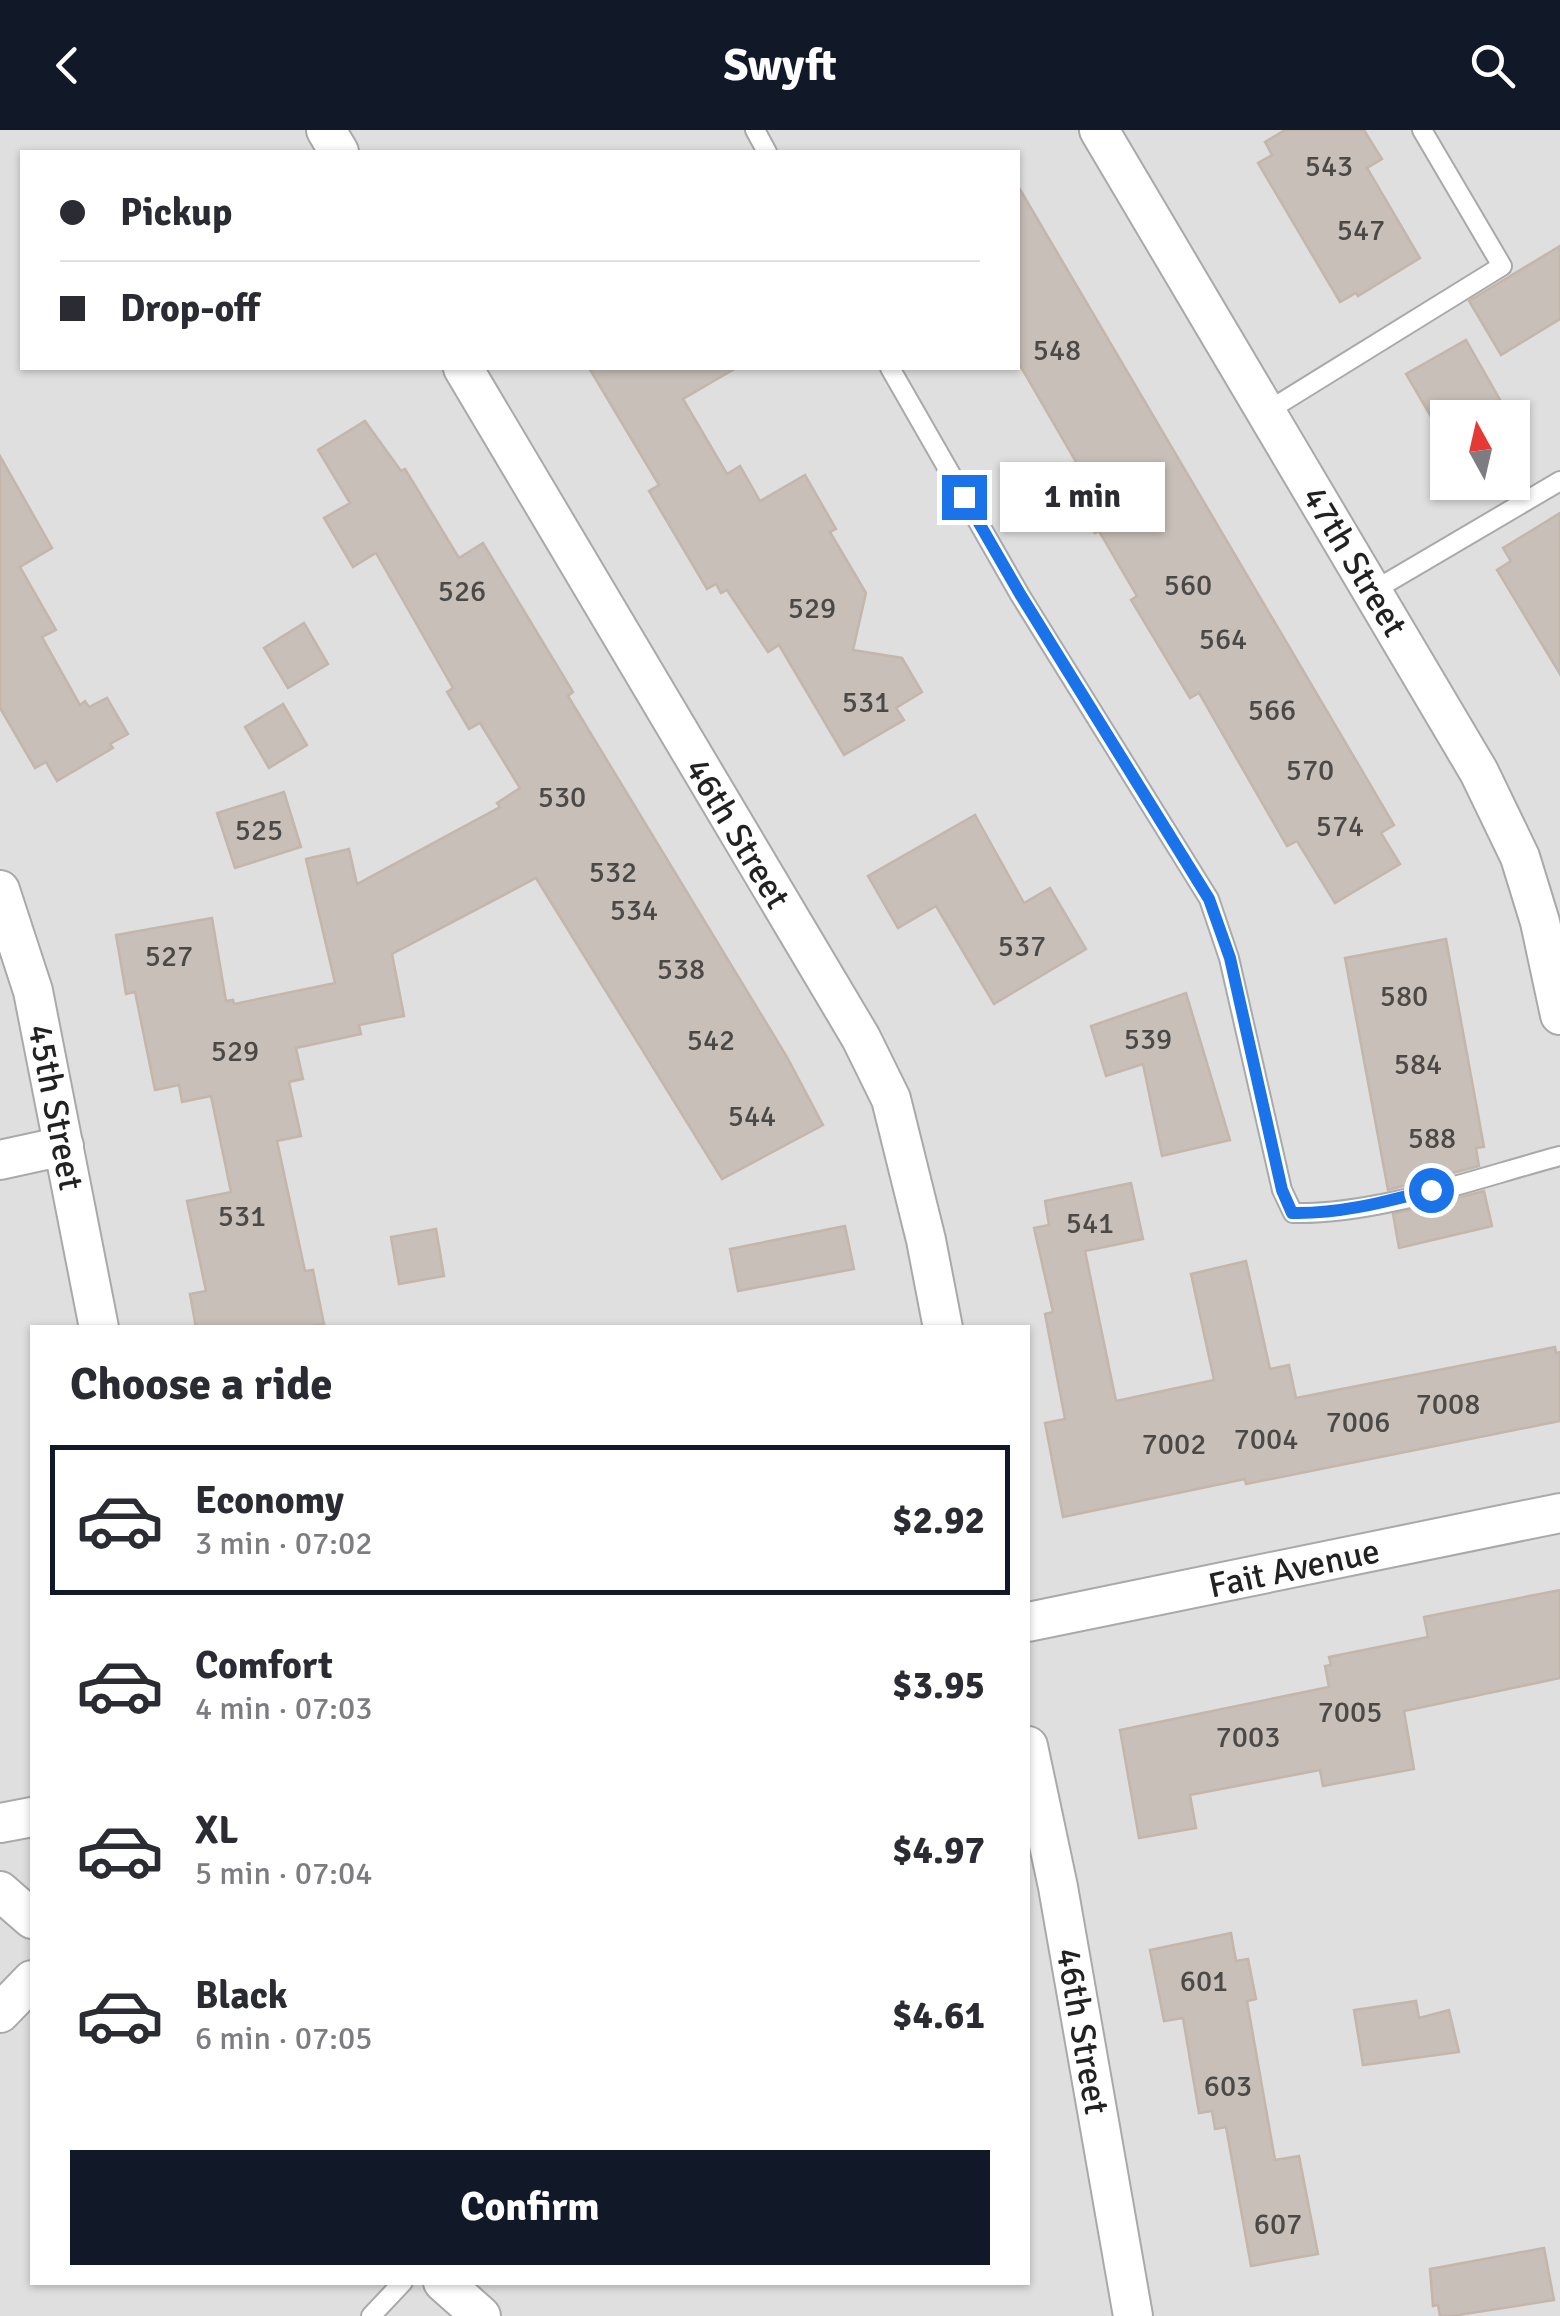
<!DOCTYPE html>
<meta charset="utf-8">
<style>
:root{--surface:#fff;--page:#f2f2f3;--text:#2b2b33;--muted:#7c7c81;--line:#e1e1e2;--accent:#111827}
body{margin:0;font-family:Signika,sans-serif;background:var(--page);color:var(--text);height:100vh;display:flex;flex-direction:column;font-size:38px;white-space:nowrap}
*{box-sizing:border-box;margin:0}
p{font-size:32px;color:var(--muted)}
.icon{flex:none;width:55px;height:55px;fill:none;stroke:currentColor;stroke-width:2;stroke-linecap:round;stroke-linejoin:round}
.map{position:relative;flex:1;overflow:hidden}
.panel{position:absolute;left:30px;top:1195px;width:1000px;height:960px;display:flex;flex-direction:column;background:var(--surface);border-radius:0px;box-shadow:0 2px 8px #0004}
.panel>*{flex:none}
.top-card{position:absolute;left:20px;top:20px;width:1000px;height:220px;border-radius:0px;box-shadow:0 2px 8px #0004;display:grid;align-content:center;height:220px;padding:0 40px;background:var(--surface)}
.needle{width:65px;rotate:352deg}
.tools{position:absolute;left:1430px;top:270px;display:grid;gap:20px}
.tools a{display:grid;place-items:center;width:100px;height:100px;border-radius:0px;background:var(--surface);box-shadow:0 2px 8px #0004;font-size:50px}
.end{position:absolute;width:45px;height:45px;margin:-22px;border:12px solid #1a73e8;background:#fff;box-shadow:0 0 0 5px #fff}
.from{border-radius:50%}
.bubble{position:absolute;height:70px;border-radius:0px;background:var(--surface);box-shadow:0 2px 8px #0004;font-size:32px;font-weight:800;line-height:70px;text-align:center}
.top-card b{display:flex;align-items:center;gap:35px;height:95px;font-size:38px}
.top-card b+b{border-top:2px solid var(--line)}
.top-card i{width:25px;height:25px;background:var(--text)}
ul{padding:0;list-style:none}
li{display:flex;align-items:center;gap:30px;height:150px;margin:0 20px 15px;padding:0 20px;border:5px solid transparent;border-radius:0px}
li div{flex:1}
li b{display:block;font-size:38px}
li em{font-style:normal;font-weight:800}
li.selected{border-color:var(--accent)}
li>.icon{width:90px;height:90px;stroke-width:1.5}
h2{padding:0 40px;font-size:45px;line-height:120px}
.button{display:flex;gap:20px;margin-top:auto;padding:20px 40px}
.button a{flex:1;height:115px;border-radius:0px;background:var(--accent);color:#fff;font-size:40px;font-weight:800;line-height:115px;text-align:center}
header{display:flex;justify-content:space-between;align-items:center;height:130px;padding:0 40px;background:var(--accent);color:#fff;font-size:45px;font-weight:800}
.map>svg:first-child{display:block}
</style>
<header><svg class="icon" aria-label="back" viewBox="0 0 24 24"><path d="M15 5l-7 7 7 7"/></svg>Swyft<svg class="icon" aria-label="search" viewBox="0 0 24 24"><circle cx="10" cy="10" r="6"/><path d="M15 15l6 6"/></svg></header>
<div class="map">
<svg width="1560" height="2186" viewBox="0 0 1560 2186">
<rect width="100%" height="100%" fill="#f2efe9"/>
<path fill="#e0dfdf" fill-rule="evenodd" d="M0,0H1560V2186H0ZM22,22H1018V238H22ZM1448,288H1512V352H1448ZM32,1198H1028V2152H32Z"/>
<g fill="#c7bfb8" stroke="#c4b6ab" stroke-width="2.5">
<path d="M1285,0H1364L1382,29L1367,38L1420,128L1358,166L1356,163L1340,172L1258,33L1272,25L1265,12Z"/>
<path d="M1018,56L1394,695L1381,703L1400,734L1335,773L1297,711L1287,716L1199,563L1190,568L1131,470L1137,466L1099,401L1095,403L1062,347L1079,337L1018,232Z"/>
<path d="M1560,116V189L1501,225L1469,171Z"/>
<path d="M1466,210L1503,275L1482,288L1433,290L1406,244Z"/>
<path d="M589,238H736L683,269L727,344L740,336L760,371L805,345L836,399L830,402L866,463L853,520L902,528L922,562L896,578L904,590L844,625L779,515L768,522L727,460L721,463L716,454L707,459L649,361L659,355Z"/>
<path d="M365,291L401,341L405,339L459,428L483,413L573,562L568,566L787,927L823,995L722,1049L536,748L392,824L404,886L359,895L361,904L296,918L303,949L289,952L301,1006L277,1011L305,1141L313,1140L324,1194L304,1198H196L190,1164L206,1161L187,1071L231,1062L211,966L182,972L179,955L155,960L135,862L126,864L116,805L212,788L226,871L233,870L234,874L335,853L306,729L349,719L357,754L500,677L497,673L520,658L480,593L469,599L447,562L453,558L376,423L353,437L324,388L350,373L318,320Z"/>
<path d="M0,326L52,418L20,437L56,500L42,507L80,575L85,571L89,577L107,568L128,604L110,614L113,618L57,651L46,632L35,638L0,578Z"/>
<path d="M1560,383V544L1497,440L1511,431L1503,418Z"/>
<path d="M304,493L328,534L288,558L264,518Z"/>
<path d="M283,574L307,615L269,638L245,597Z"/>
<path d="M284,662L301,717L235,738L217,683Z"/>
<path d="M975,685L1024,773L1050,758L1086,819L994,874L936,776L898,798L868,746Z"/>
<path d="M1446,809L1484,1017L1476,1018L1479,1036L1388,1060L1345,828Z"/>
<path d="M1186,863L1230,1010L1162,1026L1143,934L1106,946L1091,896Z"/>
<path d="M1131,1053L1143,1109L1085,1121L1116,1271L1214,1250L1191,1144L1246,1131L1270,1239L1289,1235L1296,1268L1555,1217L1556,1223L1560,1222V1291L1246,1354L1245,1349L1063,1387L1045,1293L1065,1289L1045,1184L1053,1182L1034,1098L1049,1095L1045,1071Z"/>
<path d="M1484,1061L1492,1096L1399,1118L1393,1084Z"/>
<path d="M845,1096L854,1139L738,1161L730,1119Z"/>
<path d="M436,1099L444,1146L399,1154L391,1107Z"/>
<path d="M1560,1460V1548L1404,1581L1414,1639L1323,1656L1320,1640L1190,1665L1196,1698L1139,1708L1120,1600L1329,1557L1325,1536L1331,1535L1329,1527L1428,1507L1424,1487Z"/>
<path d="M1231,1803L1236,1831L1248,1829L1256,1869L1247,1871L1275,2030L1299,2026L1318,2124L1251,2136L1226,1997L1215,1999L1212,1981L1199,1983L1183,1888L1164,1891L1150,1820Z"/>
<path d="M1416,1871L1419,1888L1449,1880L1459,1922L1363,1935L1354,1880Z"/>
<path d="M1544,2118L1554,2170L1452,2186H1440L1438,2175L1433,2176L1430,2139Z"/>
</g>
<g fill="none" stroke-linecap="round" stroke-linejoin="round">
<g stroke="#a9a9a9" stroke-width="22">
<g id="service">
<path d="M755,0L767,22"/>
<path d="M890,238L1020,465L1209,769L1229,828L1282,1060L1293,1083C1378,1085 1477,1048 1560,1026"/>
<path d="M1266,282L1502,136L1422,0"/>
<path d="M1373,461L1560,351"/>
<path d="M371,2186L403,2152"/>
</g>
</g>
<g stroke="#a9a9a9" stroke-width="42">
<g id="minor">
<path d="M326,0L339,22"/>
<path d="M1099,0L1479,642L1520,727L1540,792L1560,885"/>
<path d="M463,238L861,908L891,969L926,1110L943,1198"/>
<path d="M0,760L33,861L99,1198"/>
<path d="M0,1030L64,1016"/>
<path d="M1028,1492L1560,1383"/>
<path d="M1028,1616L1058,1757L1133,2186"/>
<path d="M0,1693L32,1687"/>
<path d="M0,1761L32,1789"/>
<path d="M0,1883L32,1850"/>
<path d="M443,2152L481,2186"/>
</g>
</g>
<use href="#service" stroke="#fff" stroke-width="18"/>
<use href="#minor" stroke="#fff" stroke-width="38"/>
</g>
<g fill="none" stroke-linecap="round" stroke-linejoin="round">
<path stroke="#1a73e8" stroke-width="12" d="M964,367L1020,464L1209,769L1230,828L1282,1060L1292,1083C1341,1084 1384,1072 1431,1060"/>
</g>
<g text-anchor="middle" stroke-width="9" stroke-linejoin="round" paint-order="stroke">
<g font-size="30" fill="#4b4948">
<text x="1329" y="46">543</text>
<text x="1361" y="110">547</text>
<text x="1057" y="230">548</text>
<text x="1188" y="465">560</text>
<text x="462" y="471">526</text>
<text x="812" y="488">529</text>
<text x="1223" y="519">564</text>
<text x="866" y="582">531</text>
<text x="1272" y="590">566</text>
<text x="1310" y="650">570</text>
<text x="562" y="677">530</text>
<text x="1340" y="706">574</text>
<text x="259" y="710">525</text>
<text x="613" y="752">532</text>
<text x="634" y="790">534</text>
<text x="1022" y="826">537</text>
<text x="169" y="836">527</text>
<text x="681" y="849">538</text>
<text x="1404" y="876">580</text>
<text x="1148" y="919">539</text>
<text x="711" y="920">542</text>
<text x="235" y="931">529</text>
<text x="1418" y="944">584</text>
<text x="752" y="996">544</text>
<text x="1432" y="1018">588</text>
<text x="242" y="1096">531</text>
<text x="1090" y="1103">541</text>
<text x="1448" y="1284">7008</text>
<text x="1358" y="1302">7006</text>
<text x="1266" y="1319">7004</text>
<text x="1174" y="1324">7002</text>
<text x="1350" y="1592">7005</text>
<text x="1248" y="1617">7003</text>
<text x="1204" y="1861">601</text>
<text x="1228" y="1966">603</text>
<text x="1278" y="2104">607</text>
</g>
<g font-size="35" fill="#222" stroke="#fff">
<text transform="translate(1355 431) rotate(59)" y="12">47th Street</text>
<text transform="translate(738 703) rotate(59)" y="12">46th Street</text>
<text transform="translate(56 977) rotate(79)" y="12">45th Street</text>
<text transform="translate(1294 1438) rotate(-12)" y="12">Fait Avenue</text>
<text transform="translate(1083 1901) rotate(80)" y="12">46th Street</text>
</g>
</g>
</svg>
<div class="tools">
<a><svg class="needle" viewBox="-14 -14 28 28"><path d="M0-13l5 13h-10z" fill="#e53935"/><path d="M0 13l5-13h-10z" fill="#7c7c81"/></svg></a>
</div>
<i class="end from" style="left:1431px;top:1060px"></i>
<i class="end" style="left:964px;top:367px"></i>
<div class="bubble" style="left:1000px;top:332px;width:165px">1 min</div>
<div class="top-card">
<b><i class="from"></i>Pickup</b>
<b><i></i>Drop-off</b>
</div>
<section class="panel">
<h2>Choose a ride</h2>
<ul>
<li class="selected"><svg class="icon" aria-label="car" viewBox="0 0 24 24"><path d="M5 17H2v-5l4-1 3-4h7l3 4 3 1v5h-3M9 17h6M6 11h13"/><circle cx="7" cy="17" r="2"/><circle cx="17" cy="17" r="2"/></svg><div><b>Economy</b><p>3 min · 07:02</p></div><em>$2.92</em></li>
<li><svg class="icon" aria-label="car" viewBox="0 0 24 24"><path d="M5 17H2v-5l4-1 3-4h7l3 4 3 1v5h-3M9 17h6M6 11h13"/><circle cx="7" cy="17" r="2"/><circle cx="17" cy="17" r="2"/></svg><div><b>Comfort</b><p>4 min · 07:03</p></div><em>$3.95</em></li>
<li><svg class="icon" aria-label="car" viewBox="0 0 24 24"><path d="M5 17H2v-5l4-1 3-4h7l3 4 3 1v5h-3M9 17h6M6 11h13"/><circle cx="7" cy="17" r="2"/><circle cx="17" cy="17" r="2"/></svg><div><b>XL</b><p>5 min · 07:04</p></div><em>$4.97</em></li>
<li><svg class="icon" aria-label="car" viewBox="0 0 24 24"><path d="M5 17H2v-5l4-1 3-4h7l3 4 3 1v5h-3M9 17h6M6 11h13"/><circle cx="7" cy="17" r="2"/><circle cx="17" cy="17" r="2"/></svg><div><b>Black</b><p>6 min · 07:05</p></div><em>$4.61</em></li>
</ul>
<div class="button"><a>Confirm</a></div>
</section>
</div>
